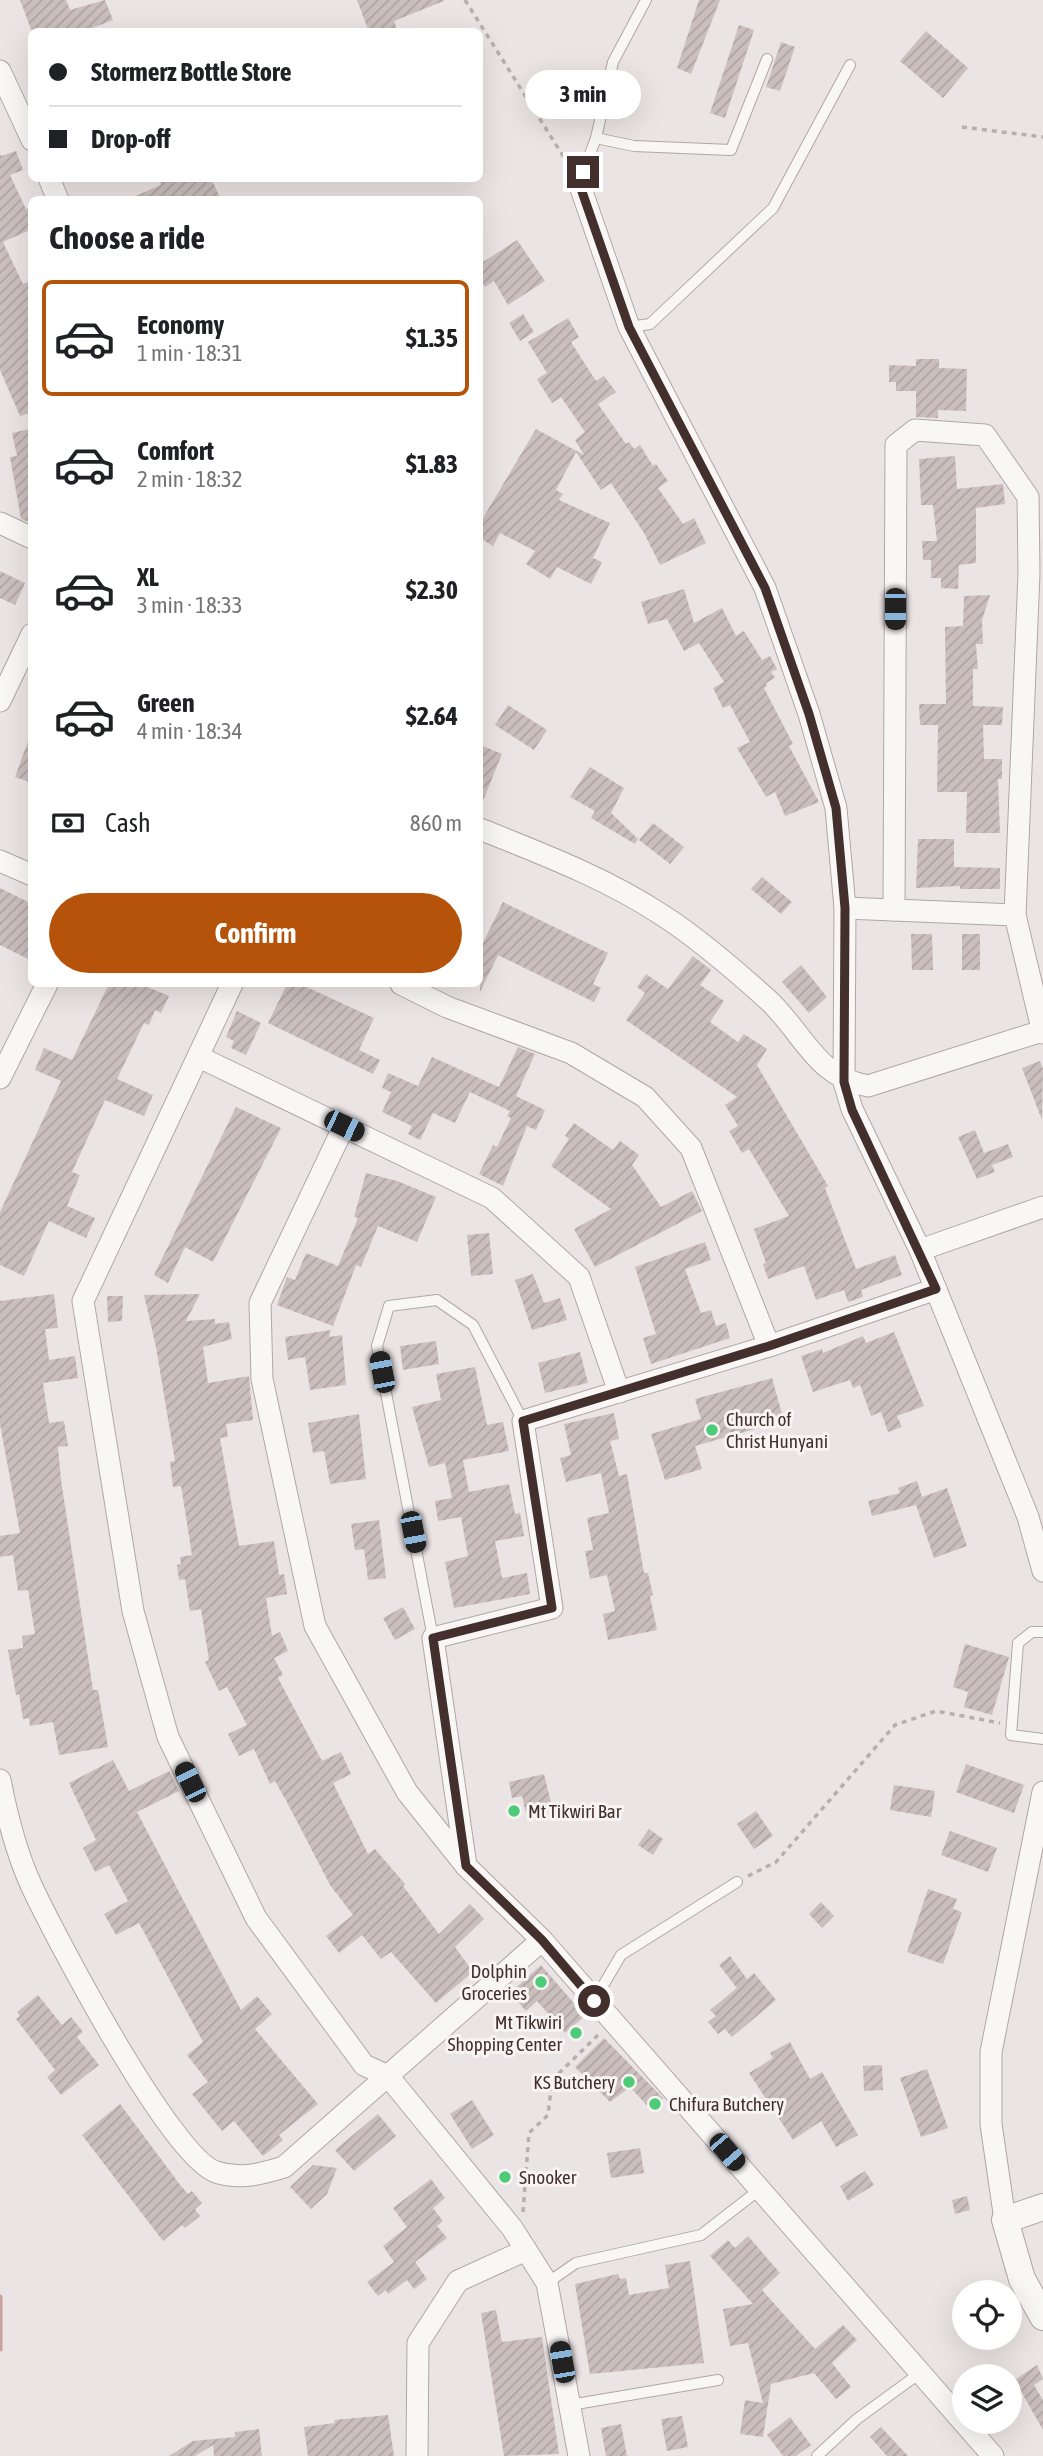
<!DOCTYPE html>
<meta charset="utf-8">
<style>
:root{--surface:#fff;--page:#f6f6f6;--text:#202124;--muted:#757577;--line:#e0e0e0;--accent:#b45309}
body{margin:0;font-family:"Asap Condensed",sans-serif;background:var(--page);color:var(--text);height:100vh;display:flex;flex-direction:column;font-size:26px;white-space:nowrap}
*{box-sizing:border-box;margin:0}
p{font-size:23px;color:var(--muted)}
.icon{flex:none;width:38px;height:38px;fill:none;stroke:currentColor;stroke-width:2;stroke-linecap:round;stroke-linejoin:round}
.map{position:relative;flex:1;overflow:hidden}
.side{position:absolute;left:28px;top:196px;width:455px;height:791px;display:flex;flex-direction:column;background:var(--surface);border-radius:10px;box-shadow:0 7px 28px #0002}
.side>*{flex:none}
.hud{position:absolute;left:28px;top:28px;width:455px;height:154px;border-radius:10px;box-shadow:0 7px 28px #0002;display:grid;align-content:center;height:154px;padding:0 21px;background:var(--surface)}
.controls{position:absolute;left:952px;top:2280px;display:grid;gap:14px}
.controls a{display:grid;place-items:center;width:70px;height:70px;border-radius:50%;background:var(--surface);box-shadow:0 7px 28px #0002;font-size:35px}
.end{position:absolute;width:32px;height:32px;margin:-16px;border:9px solid #432f2c;background:#fff;box-shadow:0 0 0 4px #fff}
.from{border-radius:50%}
.bubble{position:absolute;height:49px;border-radius:24px;background:var(--surface);box-shadow:0 7px 28px #0002;font-size:23px;font-weight:700;line-height:49px;text-align:center}
.car{position:absolute;width:21px;height:42px;margin:-21px -10px;border-radius:9px;box-shadow:0 0 5px 2px #0007;background:linear-gradient(#222 24%,#8ab4d8 0 40%,#222 0 76%,#8ab4d8 0 86%,#222 0)}
.hud b{display:flex;align-items:center;gap:24px;height:66px;font-size:26px}
.hud b+b{border-top:2px solid var(--line)}
.hud i{width:18px;height:18px;background:var(--text)}
ul{padding:0;list-style:none}
li{display:flex;align-items:center;gap:21px;height:116px;margin:0 14px 10px;padding:0 7px;border:4px solid transparent;border-radius:10px}
li div{flex:1}
li b{display:block;font-size:26px}
li em{font-style:normal;font-weight:700}
li.selected{border-color:var(--accent)}
li>.icon{width:63px;height:63px;stroke-width:1.5}
h2{padding:0 21px;font-size:32px;line-height:84px}
.pay{display:flex;align-items:center;gap:18px;height:77px;padding:0 21px;font-size:26px}
.pay p{margin-inline-start:auto}
.cta{display:flex;gap:14px;margin-top:auto;padding:14px 21px}
.cta a{flex:1;height:80px;border-radius:42px;background:var(--accent);color:#fff;font-size:28px;font-weight:700;line-height:80px;text-align:center}
.map>svg:first-child{display:block}
</style>
<div class="map">
<svg width="1043" height="2456" viewBox="0 0 1043 2456">
<defs>
<pattern id="building-hatch" width="6" height="6" patternUnits="userSpaceOnUse" patternTransform="scale(1.75)"><rect width="6" height="6" fill="#cbbfbe"/><path d="M-1 1l2-2M0 6l6-6M5 7l2-2" fill="none" stroke="#b0a4a3"/></pattern>
</defs>
<rect width="100%" height="100%" fill="#ebe4e4"/>
<g fill="none" stroke-linecap="round" stroke-linejoin="round">
<path stroke="#caa0a0" stroke-width="5" d="M0,2297V2349"/>
</g>
<g fill="url(#building-hatch)">
<path d="M20,0H66L70,10L105,0L113,20L82,32H32Z"/>
<path d="M357,0H444V1L394,21L398,32H369Z"/>
<path d="M699,0H720L691,74L677,68Z"/>
<path d="M739,25L754,30L725,118L710,113Z"/>
<path d="M926,31L968,68L943,98L900,61Z"/>
<path d="M781,42L795,47L780,91L766,87Z"/>
<path d="M16,151L23,170L10,175L26,209L32,207V229L3,242L23,284L32,280V412L20,416L0,370V153L1,156Z"/>
<path d="M159,178H211L221,200H126L161,185Z"/>
<path d="M517,240L545,281L508,305L494,281L485,287L480,279V264Z"/>
<path d="M523,314L534,332L520,341L509,323Z"/>
<path d="M568,318L579,337L571,342L596,381L604,376L616,392L598,404L626,444L629,442L634,449L640,445L653,466L656,464L668,481L658,488L683,524L694,518L706,543L660,565L644,533L611,483L601,490L576,452L556,490L563,494L559,500L610,523L593,558L602,562L591,584L557,567L550,579L526,564L535,551L500,533L493,546L480,538V523L536,429L584,455L575,440L585,432L561,397L552,403L537,379L547,373L528,342Z"/>
<path d="M916,359H939V368L967,369L966,411L938,410V418L916,417V391H896V382H889V365L916,366Z"/>
<path d="M29,429L32,438V523L21,519L10,457L17,456L12,433Z"/>
<path d="M955,456L957,489L1003,484L1005,504L976,508V563L959,565L958,589L941,588V578H931V560H923L922,541H937L933,505H921L919,459Z"/>
<path d="M0,571L25,583L15,605L0,598Z"/>
<path d="M684,589L694,623L722,608L736,636L744,631L762,660L770,656L777,669L771,672L775,678L766,683L767,686L764,688L793,744L789,746L819,802L785,816L775,792L766,797L737,748L750,742L730,705L723,708L713,688L724,682L699,643L684,651L667,619L648,624L641,602Z"/>
<path d="M990,595L982,620L983,644H976L978,669H973V706L1003,707L1002,725H983L984,759H1002V779H998L1000,833H966L967,792H937L938,725H920L919,704H946L945,627L963,626L964,596Z"/>
<path d="M508,705L547,730L534,750L495,725Z"/>
<path d="M30,736H32V783L15,777Z"/>
<path d="M483,746L502,754L480,808V756Z"/>
<path d="M590,767L624,788L611,813L638,839L635,844L591,818L595,811L570,797Z"/>
<path d="M653,823L684,847L670,864L639,840Z"/>
<path d="M918,839H954V867L1000,868V889H960V886L916,888Z"/>
<path d="M762,877L792,902L781,914L751,889Z"/>
<path d="M0,888L32,904V961L0,945Z"/>
<path d="M503,902L608,953L593,984L601,988L594,1002L498,955L480,992V949Z"/>
<path d="M911,934H932L933,970H912Z"/>
<rect x="962" y="934" width="18" height="36"/>
<path d="M693,956L711,970L700,985L724,1001L710,1022L738,1042L744,1034L767,1049L757,1065L828,1186L825,1188L856,1269L895,1255L902,1275L861,1290L863,1297L848,1302L844,1290L816,1300L804,1266L768,1279L763,1264L766,1263L754,1229L789,1216L749,1149L742,1153L729,1131L738,1126L725,1105L737,1097L626,1020L645,993L637,987L646,974L668,989Z"/>
<path d="M801,965L827,997L809,1013L782,982Z"/>
<path d="M109,984H140L169,996L161,1013L155,1010L149,1025L144,1023L117,1079L153,1095L144,1116L105,1100L72,1172L80,1175L67,1206L95,1218L86,1238L49,1221L24,1276L0,1265V1212L61,1081L35,1070L44,1048L72,1060Z"/>
<path d="M287,984H300L374,1018L359,1050L380,1060L373,1074L268,1023Z"/>
<path d="M237,1011L261,1023L246,1055L231,1048L234,1041L226,1037Z"/>
<path d="M518,1047L535,1054L516,1096L545,1110L536,1130L527,1126L503,1186L479,1174L493,1145L497,1147L511,1118L507,1116L510,1111L470,1092L455,1123L433,1113L420,1140L408,1134L412,1126L382,1112L391,1092L382,1088L388,1073L418,1086L432,1057L499,1087Z"/>
<path d="M1040,1061L1043,1069L1042,1120L1022,1068Z"/>
<path d="M236,1107L281,1128L213,1262L185,1247L168,1283L154,1275Z"/>
<path d="M574,1123L613,1150L620,1141L639,1155L632,1165L661,1207L692,1191L702,1211L595,1267L574,1229L611,1209L551,1166L569,1139L565,1136Z"/>
<path d="M975,1130L984,1153L1008,1144L1013,1157L992,1165L995,1172L977,1179L958,1137Z"/>
<path d="M366,1173L397,1181L436,1197L417,1242L378,1226L361,1267L356,1265L333,1326L277,1305L287,1277L295,1280L306,1253L338,1266L358,1218L354,1217Z"/>
<path d="M489,1233L493,1274L471,1276L467,1235Z"/>
<path d="M705,1242L711,1260L685,1269L701,1313L711,1310L716,1326L726,1323L730,1338L651,1364L643,1338L656,1334L635,1267Z"/>
<path d="M533,1274L544,1303L560,1298L567,1320L532,1330L515,1280Z"/>
<path d="M54,1294L58,1328L45,1329L49,1360L75,1356L78,1378L43,1383L49,1423L64,1421L68,1446L58,1447L61,1480L93,1690H98L108,1747L59,1755L53,1722L30,1726L29,1718L23,1719L19,1694L16,1695L8,1650L23,1648L22,1636L35,1634L28,1590L18,1591L13,1555L0,1557V1536L20,1533L0,1424V1301Z"/>
<path d="M200,1294L186,1321L215,1319V1324L229,1322L232,1339L203,1347L208,1383L249,1376L253,1420L226,1424L228,1437L220,1438L239,1546L274,1541L279,1575L284,1574L287,1594L266,1598L272,1636L280,1632L288,1651L274,1658L283,1675L278,1678L322,1761L341,1752L351,1774L333,1783L368,1854L375,1849L405,1884L403,1886L439,1934L470,1904L484,1919L455,1947L473,1972L436,2003L391,1952L381,1959L362,1935L339,1953L326,1936L353,1915L330,1885L288,1804L275,1781L270,1784L254,1749L239,1756L228,1734L247,1725L227,1687L219,1691L205,1662L209,1660L201,1609L190,1611L185,1579L179,1580L177,1565L181,1564L180,1557L192,1555L181,1486L173,1487L170,1462L175,1461L156,1347L144,1295Z"/>
<path d="M107,1296H123L122,1321L108,1322Z"/>
<path d="M331,1330L329,1337L342,1335L346,1385L310,1390L305,1357L288,1360L285,1337Z"/>
<path d="M894,1332L924,1406L897,1416L902,1427L888,1432L881,1412L871,1416L860,1385L853,1388L850,1380L813,1392L801,1356L822,1349L823,1353L863,1336L866,1343Z"/>
<path d="M436,1341L439,1364L403,1370L400,1346Z"/>
<path d="M580,1352L588,1383L545,1393L538,1363Z"/>
<path d="M475,1367L487,1425L503,1422L509,1451L463,1460L469,1492L509,1484L515,1514L520,1513L524,1536L495,1541L502,1578L527,1573L530,1594L454,1608L445,1562L468,1556L461,1517L438,1521L435,1501L452,1498L445,1463L429,1467L412,1407L441,1400L436,1374Z"/>
<path d="M772,1378L784,1421L695,1446L702,1469L665,1480L651,1434L701,1419L695,1399Z"/>
<path d="M614,1413L619,1439L610,1441L619,1476L627,1474L644,1573H648L653,1595L650,1596L657,1630L608,1640L603,1614L615,1611L607,1575L590,1579L585,1551L593,1550L587,1518L609,1513L601,1473L566,1482L560,1458L571,1455L564,1424Z"/>
<path d="M359,1414L366,1479L330,1484L324,1451L313,1453L308,1423Z"/>
<path d="M917,1481L922,1497L947,1488L967,1546L934,1558L916,1505L872,1516L868,1501L900,1493L898,1488Z"/>
<path d="M379,1520L386,1578L368,1580L364,1549L355,1550L351,1524Z"/>
<path d="M403,1607L415,1629L395,1640L383,1618Z"/>
<path d="M965,1644L1009,1657L992,1715L964,1707L968,1692L953,1687Z"/>
<path d="M113,1760L129,1791L169,1771L179,1791L137,1812L241,2010L257,1996L272,2014L255,2029L318,2104L279,2135L283,2140L263,2156L234,2121L222,2131L192,2094L208,2082L187,2055L203,2042L139,1923L116,1935L104,1914L128,1901L109,1865L95,1872L83,1848L96,1840L69,1783Z"/>
<path d="M966,1764L1024,1785L1014,1813L956,1792Z"/>
<path d="M544,1774L552,1807L526,1813L522,1796L512,1798L509,1782Z"/>
<path d="M894,1785L935,1791L931,1817L890,1810Z"/>
<path d="M756,1811L773,1836L754,1849L737,1824Z"/>
<path d="M649,1829L663,1839L653,1855L638,1845Z"/>
<path d="M950,1831L997,1848L988,1872L941,1855Z"/>
<path d="M928,1889L957,1899L953,1909L962,1912L943,1964L907,1952Z"/>
<path d="M821,1902L834,1916L822,1928L809,1914Z"/>
<path d="M730,1956L747,1979L754,1973L776,2000L732,2037L725,2029L718,2034L708,2022L716,2016L710,2010L737,1988L719,1965Z"/>
<path d="M541,1965L585,2016L565,2033L537,2001L526,2011L510,1993Z"/>
<path d="M38,1995L62,2025L71,2017L83,2032L77,2037L99,2065L61,2095L47,2077L55,2070L16,2019L20,2016L17,2012Z"/>
<path d="M604,2038L663,2098L651,2110L630,2087L610,2102L575,2067Z"/>
<path d="M790,2042L810,2079L822,2072L858,2135L836,2147L821,2121L793,2140L749,2073L773,2058L770,2053Z"/>
<path d="M882,2065L883,2090L864,2091L863,2066Z"/>
<path d="M927,2069L948,2128L921,2137L900,2078Z"/>
<path d="M472,2100L494,2135L472,2149L450,2114Z"/>
<path d="M120,2104L181,2186L188,2194L192,2191L202,2203L195,2209L200,2216L185,2228L182,2225L163,2241L82,2135Z"/>
<path d="M378,2114L396,2136L354,2171L335,2150Z"/>
<path d="M640,2148L644,2173L611,2178L607,2153Z"/>
<path d="M313,2165L337,2168L327,2194L311,2209L290,2187Z"/>
<path d="M865,2171L874,2185L848,2201L840,2186Z"/>
<path d="M431,2179L445,2198L433,2208L443,2221L437,2226L447,2238L415,2262L427,2279L414,2289L407,2280L388,2294L386,2290L378,2296L367,2282L394,2262L383,2246L407,2227L393,2208Z"/>
<path d="M967,2196L970,2210L955,2214L952,2200Z"/>
<path d="M748,2236L780,2273L762,2290L815,2349L843,2325L857,2340L832,2363L851,2387L836,2399L814,2373L771,2384L763,2437L740,2434L745,2400L763,2403L748,2343L730,2346L723,2309L753,2304L710,2256L728,2240L735,2248Z"/>
<path d="M690,2261L704,2363L590,2374L575,2284L618,2274L620,2279L626,2278L629,2295L669,2288L665,2265Z"/>
<path d="M496,2310L502,2342L542,2337L559,2454L504,2456L481,2313Z"/>
<path d="M1037,2365L1043,2379L1034,2385L1043,2400V2430L1022,2393L1010,2401V2383Z"/>
<path d="M388,2415L394,2456H308L304,2427L335,2423L334,2420Z"/>
<path d="M682,2416L688,2447L667,2451L661,2419Z"/>
<path d="M790,2417L811,2445L796,2456H783L767,2435Z"/>
<path d="M621,2424L627,2456H606L601,2428Z"/>
<path d="M881,2427L908,2456H887L870,2437Z"/>
<path d="M259,2429L262,2456H214L213,2445L195,2456H169L193,2441L235,2437V2432Z"/>
</g>
<g fill="none" stroke-linecap="round" stroke-linejoin="round">
<g stroke="#b2a6a5" stroke-width="12">
<g id="service">
<path d="M596,138L634,146L731,150L767,59"/>
<path d="M579,183L596,138L613,62L646,0"/>
<path d="M629,327L650,324L773,208L850,65"/>
<path d="M1043,1632H1032L1018,1643L1011,1735L1043,1739"/>
<path d="M433,1638L377,1346L389,1306L437,1300L473,1325L523,1421"/>
<path d="M594,2001L621,1955L737,1882"/>
<path d="M547,2283L576,2263L701,2235L759,2190"/>
<path d="M570,2405L718,2380"/>
<path d="M817,2456L857,2419L920,2373"/>
</g>
</g>
<g stroke="#b2a6a5" stroke-width="23">
<g id="minor">
<path d="M0,71L32,140"/>
<path d="M49,178L58,200"/>
<path d="M579,183L629,327L765,588L809,714L836,808L845,908L844,1082L852,1109L920,1250L1028,1517L1043,1571"/>
<path d="M0,523L32,538"/>
<path d="M0,701L32,634"/>
<path d="M480,829C542,854 606,878 662,915C695,936 737,972 766,998C803,1031 814,1076 868,1086L1042,1031"/>
<path d="M0,861L32,875"/>
<path d="M845,908L1015,915"/>
<path d="M894,910L896,445L915,430L985,435L1028,497L1029,573L1015,915L1043,1033"/>
<path d="M232,984L83,1301L133,1611L168,1737L256,1918L364,2065L388,2076L512,2228L547,2283L579,2456"/>
<path d="M401,984L447,1007L571,1053L645,1097L691,1148L769,1346"/>
<path d="M199,1057L492,1198L579,1277L619,1392"/>
<path d="M0,1078L47,984"/>
<path d="M344,1126L260,1303L262,1379L315,1626L407,1792L466,1866L542,1940"/>
<path d="M920,1250L1043,1207"/>
<path d="M0,1780C7,1816 17,1855 32,1887C56,1938 171,2157 216,2172C240,2180 261,2174 284,2167L542,1940L993,2456"/>
<path d="M466,1866L433,1638L552,1608L523,1421L769,1346L936,1289"/>
<path d="M1005,2220L991,2124V2052L1043,1792"/>
<path d="M417,2456L418,2343L458,2281L526,2250"/>
</g>
</g>
<g stroke="#b2a6a5" stroke-width="28">
<path id="tertiary" d="M1043,2207L1005,2220L1022,2279L1043,2317"/>
</g>
<g stroke="#b7afad" stroke-width="3.5" stroke-dasharray="5 5" stroke-linecap="butt">
<path d="M465,0L570,167"/>
<path d="M962,127L1043,137"/>
<path d="M748,1876L776,1862L895,1725L936,1711L1000,1723"/>
<path d="M523,2212L529,2133L548,2115L552,2080L599,2034"/>
</g>
<use href="#service" stroke="#f9f7f6" stroke-width="10"/>
<use href="#minor" stroke="#f9f7f6" stroke-width="21"/>
<use href="#tertiary" stroke="#f9f7f6" stroke-width="26"/>
</g>
<g fill="none" stroke-linecap="round" stroke-linejoin="round">
<path stroke="#432f2c" stroke-width="9" d="M583,172L579,183L629,327L765,588L809,714L836,808L845,908L844,1082L852,1110L936,1289L769,1346L523,1421L552,1608L433,1638L466,1866L542,1940L594,2001"/>
</g>
<g fill="#4ecb78" stroke="#f8f4f3" stroke-width="2.5">
<circle cx="712" cy="1430" r="7"/>
<circle cx="514" cy="1811" r="7"/>
<circle cx="541" cy="1982" r="7"/>
<circle cx="576" cy="2033" r="7"/>
<circle cx="629" cy="2082" r="7"/>
<circle cx="655" cy="2104" r="7"/>
<circle cx="505" cy="2177" r="7"/>
</g>
<g text-anchor="middle" stroke-width="6" stroke-linejoin="round" paint-order="stroke">
<g font-size="19" fill="#432f2c" stroke="#f8f4f3" text-anchor="start">
<text x="726" y="1426">Church of<tspan x="726" dy="22">Christ Hunyani</tspan></text>
<text x="528" y="1818">Mt Tikwiri Bar</text>
<text x="527" y="1978" text-anchor="end">Dolphin<tspan x="527" dy="22">Groceries</tspan></text>
<text x="562" y="2029" text-anchor="end">Mt Tikwiri<tspan x="562" dy="22">Shopping Center</tspan></text>
<text x="615" y="2089" text-anchor="end">KS Butchery</text>
<text x="669" y="2111">Chifura Butchery</text>
<text x="519" y="2184">Snooker</text>
</g>
</g>
</svg>
<div class="controls">
<a><svg class="icon" aria-label="locate" viewBox="0 0 24 24"><circle cx="12" cy="12" r="6"/><path d="M12 2v4M12 18v4M2 12h4M18 12h4"/></svg></a>
<a><svg class="icon" aria-label="layers" viewBox="0 0 24 24"><path d="M12 4l9 5-9 5-9-5zM3 14l9 5 9-5"/></svg></a>
</div>
<i class="end from" style="left:594px;top:2001px"></i>
<i class="end" style="left:583px;top:172px"></i>
<div class="bubble" style="left:525px;top:70px;width:116px">3 min</div>
<i class="car" style="left:895px;top:609px;rotate:180deg"></i>
<i class="car" style="left:344px;top:1126px;rotate:116deg"></i>
<i class="car" style="left:382px;top:1372px;rotate:349deg"></i>
<i class="car" style="left:413px;top:1532px;rotate:169deg"></i>
<i class="car" style="left:190px;top:1782px;rotate:334deg"></i>
<i class="car" style="left:727px;top:2152px;rotate:139deg"></i>
<i class="car" style="left:562px;top:2362px;rotate:350deg"></i>
<div class="hud">
<b><i class="from"></i>Stormerz Bottle Store</b>
<b><i></i>Drop-off</b>
</div>
<section class="side">
<h2>Choose a ride</h2>
<ul>
<li class="selected"><svg class="icon" aria-label="car" viewBox="0 0 24 24"><path d="M5 17H2v-5l4-1 3-4h7l3 4 3 1v5h-3M9 17h6M6 11h13"/><circle cx="7" cy="17" r="2"/><circle cx="17" cy="17" r="2"/></svg><div><b>Economy</b><p>1 min · 18:31</p></div><em>$1.35</em></li>
<li><svg class="icon" aria-label="car" viewBox="0 0 24 24"><path d="M5 17H2v-5l4-1 3-4h7l3 4 3 1v5h-3M9 17h6M6 11h13"/><circle cx="7" cy="17" r="2"/><circle cx="17" cy="17" r="2"/></svg><div><b>Comfort</b><p>2 min · 18:32</p></div><em>$1.83</em></li>
<li><svg class="icon" aria-label="car" viewBox="0 0 24 24"><path d="M5 17H2v-5l4-1 3-4h7l3 4 3 1v5h-3M9 17h6M6 11h13"/><circle cx="7" cy="17" r="2"/><circle cx="17" cy="17" r="2"/></svg><div><b>XL</b><p>3 min · 18:33</p></div><em>$2.30</em></li>
<li><svg class="icon" aria-label="car" viewBox="0 0 24 24"><path d="M5 17H2v-5l4-1 3-4h7l3 4 3 1v5h-3M9 17h6M6 11h13"/><circle cx="7" cy="17" r="2"/><circle cx="17" cy="17" r="2"/></svg><div><b>Green</b><p>4 min · 18:34</p></div><em>$2.64</em></li>
</ul>
<div class="pay"><svg class="icon" aria-label="cash" viewBox="0 0 24 24"><path d="M3 7h18v10H3z"/><circle cx="12" cy="12" r="2"/></svg>Cash<p>860 m</p></div>
<div class="cta"><a>Confirm</a></div>
</section>
</div>
